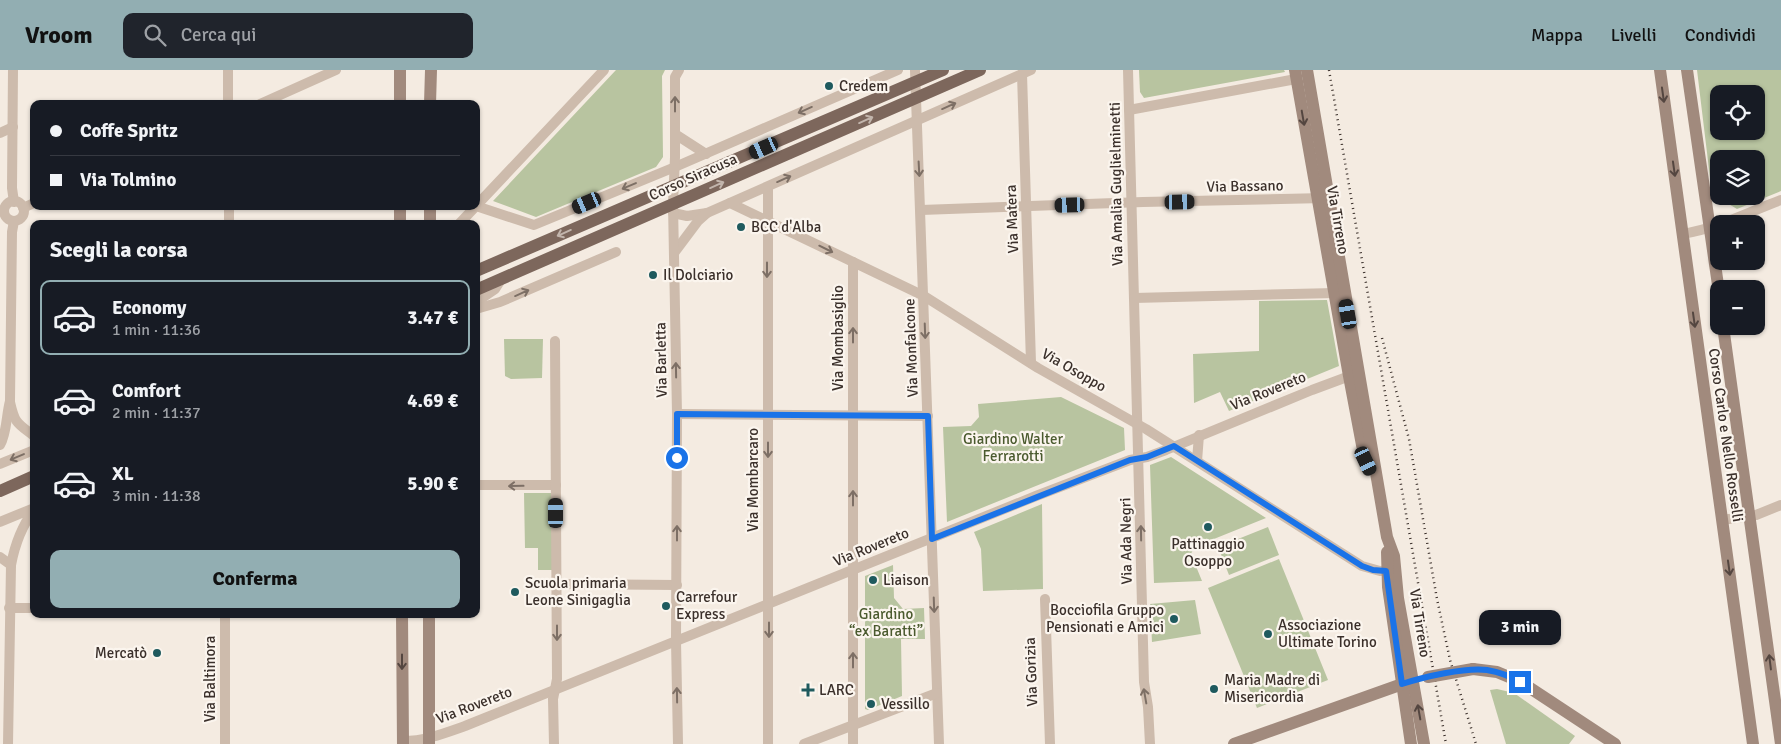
<!DOCTYPE html>
<html lang="it">
<meta charset="utf-8">
<style>
:root{--surface:#171b24;--page:#20242c;--text:#f1f3f6;--muted:#9ea1a6;--line:#363941;--accent:#92aeb2}
body{margin:0;font-family:Signika,sans-serif;background:var(--page);color:var(--text);height:100vh;display:flex;flex-direction:column;font-size:19px;white-space:nowrap}
*{box-sizing:border-box;margin:0}
p{font-size:16px;color:var(--muted)}
.icon{flex:none;width:28px;height:28px;fill:none;stroke:currentColor;stroke-width:2;stroke-linecap:round;stroke-linejoin:round}
.map{position:relative;flex:1;overflow:hidden}
.drawer{position:absolute;left:30px;top:150px;width:450px;height:398px;display:flex;flex-direction:column;background:var(--surface);border-radius:10px;box-shadow:0 1px 4px #0004}
.drawer>*{flex:none}
.guide{position:absolute;left:30px;top:30px;width:450px;height:110px;border-radius:10px;box-shadow:0 1px 4px #0004;display:grid;align-content:center;height:110px;padding:0 20px;background:var(--surface)}
.buttons{position:absolute;left:1710px;top:15px;display:grid;gap:10px}
.buttons a{display:grid;place-items:center;width:55px;height:55px;border-radius:10px;background:var(--surface);box-shadow:0 1px 4px #0004;font-size:25px}
.end{position:absolute;width:22px;height:22px;margin:-11px;border:6px solid #1a73e8;background:#fff;box-shadow:0 0 0 2px #fff}
.from{border-radius:50%}
.bubble{position:absolute;height:35px;border-radius:10px;background:var(--surface);box-shadow:0 1px 4px #0004;font-size:16px;font-weight:800;line-height:35px;text-align:center}
.car{position:absolute;width:15px;height:30px;margin:-15px -8px;border-radius:6px;box-shadow:0 0 4px 1px #0007;background:linear-gradient(#222 24%,#8ab4d8 0 40%,#222 0 76%,#8ab4d8 0 86%,#222 0)}
.guide b{display:flex;align-items:center;gap:18px;height:48px;font-size:19px}
.guide b+b{border-top:1px solid var(--line)}
.guide i{width:12px;height:12px;background:var(--text)}
ul{padding:0;list-style:none}
li{display:flex;align-items:center;gap:15px;height:75px;margin:0 10px 8px;padding:0 10px;border:2px solid transparent;border-radius:10px}
li div{flex:1}
li b{display:block;font-size:19px}
li em{font-style:normal;font-weight:800}
li.current{border-color:var(--accent)}
li>.icon{width:45px;height:45px;stroke-width:1.5}
h2{padding:0 20px;font-size:22px;line-height:60px}
.cta{display:flex;gap:10px;margin-top:auto;padding:10px 20px}
.cta a{flex:1;height:58px;border-radius:10px;background:var(--accent);color:#111;font-size:20px;font-weight:800;line-height:58px;text-align:center}
header{display:flex;align-items:center;gap:30px;box-sizing:border-box;height:70px;padding:0 25px;background:var(--accent);color:#111}
header strong{font-size:24px}
nav{display:flex;gap:28px;margin-inline-start:auto;font-size:18px}
.search{width:350px;height:45px;background:var(--page);display:flex;align-items:center;gap:12px;box-sizing:border-box;padding:0 18px;border-radius:10px;color:var(--muted);font-size:19px}
.map>svg:first-child{display:block}
</style>
<header>
<strong>Vroom</strong>
<div class="search"><svg class="icon" aria-label="search" viewBox="0 0 24 24"><circle cx="10" cy="10" r="6"/><path d="M15 15l6 6"/></svg>Cerca qui</div>
<nav><a>Mappa</a><a>Livelli</a><a>Condividi</a></nav>
</header>
<div class="map">
<svg width="1781" height="674" viewBox="0 0 1781 674">
<rect width="100%" height="100%" fill="#f4ebe1"/>
<g fill="#b8c4a0" fill-rule="evenodd">
<path d="M616,0H665L662,6L663,87L656,97L536,147L493,131Z"/>
<path d="M1139,0H1284L1285,2L1144,28L1140,22Z"/>
<path d="M1697,0H1781V121L1737,139L1712,124ZM1719,24H1756V61H1719ZM1719,89H1756V126H1719Z"/>
<path d="M1327,230L1339,296L1229,341L1220,322L1194,333L1193,284L1259,281V231Z"/>
<path d="M504,269H543L542,308L511,309L505,306Z"/>
<path d="M1061,327L1124,358L1125,380L947,452L943,357L971,356L979,347L978,334Z"/>
<path d="M1171,387L1266,448L1194,477L1191,484L1202,511L1154,513L1150,395Z"/>
<path d="M524,423H553V500H538V478H525Z"/>
<path d="M1042,434L1043,519L983,521L981,479L974,462Z"/>
<path d="M1268,457L1279,485L1229,505L1218,477Z"/>
<path d="M1279,489L1328,610L1257,638L1208,518Z"/>
<path d="M893,495L894,528L903,539L924,538L925,569H901L902,626L868,640L865,639V506Z"/>
<path d="M1195,530L1201,564L1152,572L1150,534Z"/>
<path d="M1497,619L1514,623L1575,666L1569,674H1506L1490,620Z"/>
</g>
<g fill="none" stroke-linecap="round" stroke-linejoin="round">
<g stroke="#cdbbac" stroke-width="10">
<path d="M13,0L12,118L14,132"/>
<path d="M915,0L939,674"/>
<path d="M1128,0L1144,612L1148,637L1150,674"/>
<path d="M1022,4L1031,293"/>
<path d="M228,34V0"/>
<path d="M260,34L336,0"/>
<path d="M1129,40L1296,9"/>
<path d="M0,63L13,57"/>
<path d="M675,64L706,84"/>
<path d="M768,117V674"/>
<circle cx="14" cy="141" r="10"/>
<path d="M730,133L924,226L1038,298L1146,359L1362,496L1380,501L1393,500"/>
<path d="M229,136V154"/>
<path d="M476,136L534,155L675,97L898,0"/>
<path d="M23,138L34,133"/>
<path d="M921,140L1143,132L1325,128"/>
<path d="M673,143L687,146L707,143"/>
<path d="M459,154L604,0"/>
<path d="M1682,164C1716,159 1749,142 1781,130"/>
<path d="M674,183L698,151L707,143L1031,0"/>
<path d="M853,192V674"/>
<path d="M1134,228L1335,223"/>
<path d="M476,232L495,219L502,208"/>
<path d="M476,239L500,232L616,182"/>
<path d="M10,332C15,354 17,353 34,366"/>
<path d="M677,344L928,346"/>
<path d="M0,375C7,363 6,346 10,331L12,162L14,151"/>
<path d="M1197,391L1199,365"/>
<path d="M0,394L34,380"/>
<path d="M476,415H556"/>
<path d="M1722,450L1756,445L1781,435"/>
<path d="M0,452L34,438"/>
<path d="M0,487L11,495"/>
<path d="M557,514L677,515"/>
<path d="M1045,529L1050,674"/>
<path d="M9,538H34"/>
<path d="M403,671C425,671 445,663 465,656L1036,426L1130,390L1147,387L1166,380L1312,320L1355,304"/>
<path d="M8,674L11,495C15,474 21,457 34,440"/>
<path d="M225,674V544"/>
<path d="M554,674L553,629L557,609L555,271"/>
<path d="M678,674L676,571L677,344L673,134L675,87V7L679,0"/>
<path d="M804,674L937,623"/>
</g>
<g stroke="#a18a7d" stroke-width="12">
<path d="M1295,0L1349,306L1362,375L1368,396"/>
<path d="M1307,0L1387,467L1394,486L1398,528L1424,674"/>
<path d="M1660,0L1753,674"/>
<path d="M1687,0L1719,222"/>
<path d="M400,34V0"/>
<path d="M430,34L431,0"/>
<path d="M400,136V154"/>
<path d="M430,154V136"/>
<path d="M1723,256L1781,674"/>
<path d="M1387,482L1388,517L1411,674"/>
<path d="M402,544L403,674"/>
<path d="M1473,599L1497,602L1521,612L1615,674"/>
<path d="M429,674V544"/>
<path d="M1234,674L1408,612"/>
</g>
<g stroke="#7d675c" stroke-width="12">
<path d="M476,201L943,0"/>
<path d="M476,220L980,0"/>
<path d="M0,421L34,406"/>
</g>
<g stroke="#3b302b" stroke-width="2.5" stroke-dasharray="1 4" stroke-linecap="butt">
<path d="M1329,0L1446,674"/>
<path d="M1382,268L1409,369L1437,529L1450,590L1476,674"/>
</g>
<path stroke="#a18a7d" stroke-width="12" d="M1428,607L1473,599"/>
</g>
<defs><path id="oneway-shaft" d="M-6 0H5M1.5-3L5.5 0L1.5 3" fill="none" stroke-width="1.6" stroke-linecap="round" stroke-linejoin="round" transform="scale(1.25)"/></defs>
<g stroke="#544640">
<use href="#oneway-shaft" transform="translate(1663 25) rotate(82)"/>
<use href="#oneway-shaft" transform="translate(1303 48) rotate(80)"/>
<use href="#oneway-shaft" transform="translate(1674 99) rotate(82)"/>
<use href="#oneway-shaft" transform="translate(1694 250) rotate(82)"/>
<use href="#oneway-shaft" transform="translate(1729 498) rotate(82)"/>
<use href="#oneway-shaft" transform="translate(402 592) rotate(90)"/>
<use href="#oneway-shaft" transform="translate(1770 592) rotate(-97)"/>
<use href="#oneway-shaft" transform="translate(1419 642) rotate(-100)"/>
</g>
<g stroke="#7d6f65">
<use href="#oneway-shaft" transform="translate(675 34) rotate(-90)"/>
<use href="#oneway-shaft" transform="translate(949 36) rotate(-24)"/>
<use href="#oneway-shaft" transform="translate(805 40) rotate(156)"/>
<use href="#oneway-shaft" transform="translate(919 99) rotate(87)"/>
<use href="#oneway-shaft" transform="translate(784 109) rotate(-24)"/>
<use href="#oneway-shaft" transform="translate(629 116) rotate(157)"/>
<use href="#oneway-shaft" transform="translate(826 179) rotate(26)"/>
<use href="#oneway-shaft" transform="translate(767 200) rotate(90)"/>
<use href="#oneway-shaft" transform="translate(522 223) rotate(-24)"/>
<use href="#oneway-shaft" transform="translate(925 261) rotate(88)"/>
<use href="#oneway-shaft" transform="translate(853 265) rotate(-90)"/>
<use href="#oneway-shaft" transform="translate(676 300) rotate(-91)"/>
<use href="#oneway-shaft" transform="translate(768 380) rotate(90)"/>
<use href="#oneway-shaft" transform="translate(17 387) rotate(157)"/>
<use href="#oneway-shaft" transform="translate(516 416) rotate(179)"/>
<use href="#oneway-shaft" transform="translate(853 428) rotate(-90)"/>
<use href="#oneway-shaft" transform="translate(677 463) rotate(-90)"/>
<use href="#oneway-shaft" transform="translate(1141 463) rotate(-91)"/>
<use href="#oneway-shaft" transform="translate(934 535) rotate(88)"/>
<use href="#oneway-shaft" transform="translate(769 560) rotate(90)"/>
<use href="#oneway-shaft" transform="translate(557 563) rotate(90)"/>
<use href="#oneway-shaft" transform="translate(853 590) rotate(-90)"/>
<use href="#oneway-shaft" transform="translate(677 625) rotate(-91)"/>
<use href="#oneway-shaft" transform="translate(1145 626) rotate(-100)"/>
</g>
<g stroke="#c2b5ac">
<use href="#oneway-shaft" transform="translate(866 50) rotate(-24)"/>
<use href="#oneway-shaft" transform="translate(717 115) rotate(-24)"/>
<use href="#oneway-shaft" transform="translate(564 163) rotate(156)"/>
</g>
<g fill="none" stroke-linecap="round" stroke-linejoin="round">
<path stroke="#1a73e8" stroke-width="6" d="M677,388V344L928,346L932,469L1130,390L1147,387L1174,376L1362,496L1373,500L1386,501L1402,614C1423,607 1466,597 1487,600C1499,602 1510,606 1520,612"/>
</g>
<g fill="#1f5a5e" stroke="#fbf5ee" stroke-width="2">
<circle cx="829" cy="16" r="5"/>
<circle cx="741" cy="157" r="5"/>
<circle cx="653" cy="205" r="5"/>
<circle cx="1208" cy="457" r="5"/>
<circle cx="873" cy="510" r="5"/>
<circle cx="515" cy="522" r="5"/>
<circle cx="666" cy="536" r="5"/>
<circle cx="1174" cy="549" r="5"/>
<circle cx="1268" cy="564" r="5"/>
<circle cx="157" cy="583" r="5"/>
<circle cx="1214" cy="619" r="5"/>
<path d="M805.5 612.5h5v5h5v5h-5v5h-5v-5h-5v-5h5z"/>
<circle cx="871" cy="634" r="5"/>
</g>
<g text-anchor="middle" stroke-width="4.5" stroke-linejoin="round" paint-order="stroke">
<g font-size="15" fill="#3b302b" stroke="#fbf5ee" text-anchor="start">
<text x="839" y="21">Credem</text>
<text x="751" y="162">BCC d'Alba</text>
<text x="663" y="210">Il Dolciario</text>
<text x="1208" y="479" text-anchor="middle">Pattinaggio<tspan x="1208" dy="17">Osoppo</tspan></text>
<text x="883" y="515">Liaison</text>
<text x="525" y="518">Scuola primaria<tspan x="525" dy="17">Leone Sinigaglia</tspan></text>
<text x="676" y="532">Carrefour<tspan x="676" dy="17">Express</tspan></text>
<text x="1164" y="545" text-anchor="end">Bocciofila Gruppo<tspan x="1164" dy="17">Pensionati e Amici</tspan></text>
<text x="1278" y="560">Associazione<tspan x="1278" dy="17">Ultimate Torino</tspan></text>
<text x="147" y="588" text-anchor="end">Mercatò</text>
<text x="1224" y="615">Maria Madre di<tspan x="1224" dy="17">Misericordia</tspan></text>
<text x="819" y="625">LARC</text>
<text x="881" y="639">Vessillo</text>
</g>
<g font-size="15" fill="#3b302b" stroke="#fbf5ee">
<text transform="translate(693 107) rotate(-24)" y="5">Corso Siracusa</text>
<text transform="translate(1116 114) rotate(-91)" y="5">Via Amalia Guglielminetti</text>
<text transform="translate(1245 116) rotate(-1)" y="5">Via Bassano</text>
<text transform="translate(1012 149) rotate(-92)" y="5">Via Matera</text>
<text transform="translate(1338 150) rotate(80)" y="5">Via Tirreno</text>
<text transform="translate(838 268) rotate(-90)" y="5">Via Mombasiglio</text>
<text transform="translate(911 278) rotate(-92)" y="5">Via Monfalcone</text>
<text transform="translate(661 290) rotate(-91)" y="5">Via Barletta</text>
<text transform="translate(1074 300) rotate(30)" y="5">Via Osoppo</text>
<text transform="translate(1268 321) rotate(-22)" y="5">Via Rovereto</text>
<text transform="translate(1726 365) rotate(82)" y="5">Corso Carlo e Nello Rosselli</text>
<text transform="translate(753 410) rotate(-90)" y="5">Via Mombarcaro</text>
<text transform="translate(1126 471) rotate(-91)" y="5">Via Ada Negri</text>
<text transform="translate(871 477) rotate(-22)" y="5">Via Rovereto</text>
<text transform="translate(1420 553) rotate(81)" y="5">Via Tirreno</text>
<text transform="translate(1031 602) rotate(-92)" y="5">Via Gorizia</text>
<text transform="translate(210 609) rotate(-90)" y="5">Via Baltimora</text>
<text transform="translate(474 635) rotate(-21)" y="5">Via Rovereto</text>
</g>
<g font-size="15" fill="#4a5a2e" stroke="#fbf5ee">
<text x="1013" y="374">Giardino Walter<tspan x="1013" dy="17">Ferrarotti</tspan></text>
<text x="886" y="549">Giardino<tspan x="886" dy="17">“ex Baratti”</tspan></text>
</g>
</g>
</svg>
<div class="buttons">
<a><svg class="icon" aria-label="locate" viewBox="0 0 24 24"><circle cx="12" cy="12" r="6"/><path d="M12 2v4M12 18v4M2 12h4M18 12h4"/></svg></a>
<a><svg class="icon" aria-label="layers" viewBox="0 0 24 24"><path d="M12 4l9 5-9 5-9-5zM3 14l9 5 9-5"/></svg></a>
<a>+</a>
<a>−</a>
</div>
<i class="end from" style="left:677px;top:388px"></i>
<i class="end" style="left:1520px;top:612px"></i>
<div class="bubble" style="left:1479px;top:540px;width:82px">3 min</div>
<i class="car" style="left:764px;top:78px;rotate:246deg"></i>
<i class="car" style="left:1180px;top:132px;rotate:89deg"></i>
<i class="car" style="left:587px;top:133px;rotate:247deg"></i>
<i class="car" style="left:1070px;top:135px;rotate:268deg"></i>
<i class="car" style="left:1348px;top:244px;rotate:350deg"></i>
<i class="car" style="left:1366px;top:391px;rotate:155deg"></i>
<i class="car" style="left:556px;top:443px;rotate:0deg"></i>
<div class="guide">
<b><i class="from"></i>Coffe Spritz</b>
<b><i></i>Via Tolmino</b>
</div>
<section class="drawer">
<h2>Scegli la corsa</h2>
<ul>
<li class="current"><svg class="icon" aria-label="car" viewBox="0 0 24 24"><path d="M5 17H2v-5l4-1 3-4h7l3 4 3 1v5h-3M9 17h6M6 11h13"/><circle cx="7" cy="17" r="2"/><circle cx="17" cy="17" r="2"/></svg><div><b>Economy</b><p>1 min · 11:36</p></div><em>3.47 €</em></li>
<li><svg class="icon" aria-label="car" viewBox="0 0 24 24"><path d="M5 17H2v-5l4-1 3-4h7l3 4 3 1v5h-3M9 17h6M6 11h13"/><circle cx="7" cy="17" r="2"/><circle cx="17" cy="17" r="2"/></svg><div><b>Comfort</b><p>2 min · 11:37</p></div><em>4.69 €</em></li>
<li><svg class="icon" aria-label="car" viewBox="0 0 24 24"><path d="M5 17H2v-5l4-1 3-4h7l3 4 3 1v5h-3M9 17h6M6 11h13"/><circle cx="7" cy="17" r="2"/><circle cx="17" cy="17" r="2"/></svg><div><b>XL</b><p>3 min · 11:38</p></div><em>5.90 €</em></li>
</ul>
<div class="cta"><a>Conferma</a></div>
</section>
</div>
